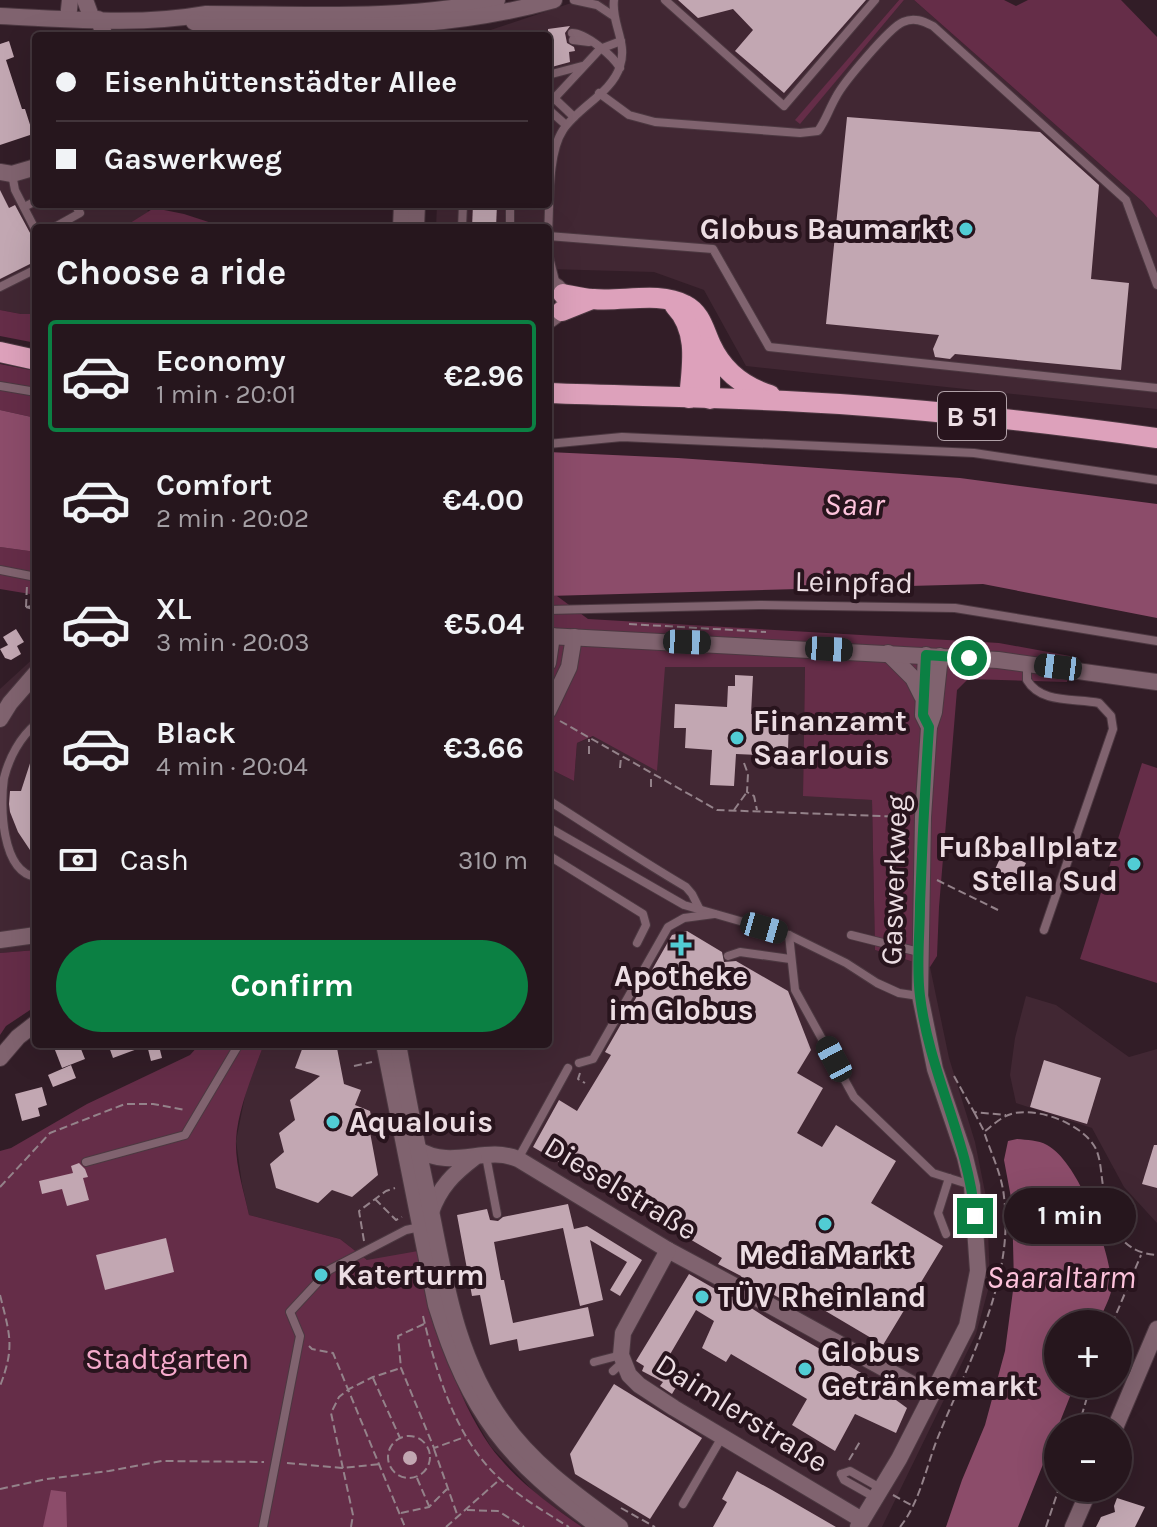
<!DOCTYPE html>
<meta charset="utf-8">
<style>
:root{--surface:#26161d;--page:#32232a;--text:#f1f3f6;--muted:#a49fa4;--line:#42353b;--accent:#0b8043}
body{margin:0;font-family:Karla,sans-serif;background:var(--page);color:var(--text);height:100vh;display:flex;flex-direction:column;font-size:30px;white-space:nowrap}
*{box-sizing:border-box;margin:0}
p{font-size:26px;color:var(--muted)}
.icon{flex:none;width:44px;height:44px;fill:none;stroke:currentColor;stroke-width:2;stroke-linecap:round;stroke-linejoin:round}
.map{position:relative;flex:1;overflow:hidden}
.side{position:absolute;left:32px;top:224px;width:520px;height:824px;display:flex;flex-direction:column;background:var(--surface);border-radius:8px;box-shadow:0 8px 32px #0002,0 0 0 2px var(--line)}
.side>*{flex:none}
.banner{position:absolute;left:32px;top:32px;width:520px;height:176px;border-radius:8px;box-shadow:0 8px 32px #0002,0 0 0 2px var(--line);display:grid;align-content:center;height:176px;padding:0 24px;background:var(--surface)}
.controls{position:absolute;left:1044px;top:1310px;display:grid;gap:16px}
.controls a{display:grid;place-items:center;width:88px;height:88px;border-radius:50%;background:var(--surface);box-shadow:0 8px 32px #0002,0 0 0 2px var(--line);font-size:40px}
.end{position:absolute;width:36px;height:36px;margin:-18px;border:10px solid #0b8043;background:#fff;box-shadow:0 0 0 4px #fff}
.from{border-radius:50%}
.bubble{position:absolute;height:56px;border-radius:28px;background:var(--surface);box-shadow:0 8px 32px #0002,0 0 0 2px var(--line);font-size:26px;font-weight:700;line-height:56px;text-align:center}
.car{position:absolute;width:24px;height:48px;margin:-24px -12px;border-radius:10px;box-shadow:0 0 6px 2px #0007;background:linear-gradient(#222 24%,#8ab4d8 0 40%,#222 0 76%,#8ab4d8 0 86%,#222 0)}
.banner b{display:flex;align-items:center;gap:28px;height:76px;font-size:30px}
.banner b+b{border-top:2px solid var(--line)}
.banner i{width:20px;height:20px;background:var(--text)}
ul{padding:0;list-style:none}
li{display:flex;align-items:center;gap:24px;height:112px;margin:0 16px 12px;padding:0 8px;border:4px solid transparent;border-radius:8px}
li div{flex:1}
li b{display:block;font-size:30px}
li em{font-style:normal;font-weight:700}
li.selected{border-color:var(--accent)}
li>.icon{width:72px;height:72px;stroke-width:1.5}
h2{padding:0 24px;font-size:36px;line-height:96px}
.pay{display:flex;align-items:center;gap:20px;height:88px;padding:0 24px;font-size:30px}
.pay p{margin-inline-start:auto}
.button{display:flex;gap:16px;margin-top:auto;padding:16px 24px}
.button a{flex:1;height:92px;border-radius:48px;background:var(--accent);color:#fff;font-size:32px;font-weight:700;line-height:92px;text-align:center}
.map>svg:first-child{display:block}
</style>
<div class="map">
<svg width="1157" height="1527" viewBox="0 0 1157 1527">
<rect width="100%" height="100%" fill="#321d27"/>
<g fill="#412733">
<path d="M580,0H899L796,120L800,123L904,0H914L1143,202L1157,218V409L746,366L704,290L654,272L548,269V228H436L437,204H548V36H473Z"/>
<path d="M36,176V204H146L148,212L122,228H36V314H21L0,310V181Z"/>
<path d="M36,656V950L0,953V689Z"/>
<path d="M664,667H805L803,795L872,800L875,950L930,967L949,1058L975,1142L987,1202L990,1283L976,1334L882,1527H582L538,1496L491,1447L461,1395L440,1338L367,1260L340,1239L249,1215L242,1184L236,1141L246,1091L264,1044H548V768L574,781L577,743L594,736Z"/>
<path d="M1026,996L1056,1005L1129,1057L1157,1049V1223L1124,1187L1092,1128L1016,1103L1010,1075L1015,1038Z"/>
</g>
<g fill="#652d48">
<path d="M899,0H904L800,124L795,120Z"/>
<path d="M914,0H1004L1016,6L1028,0H1121L1157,37V218L1143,202Z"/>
<path d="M154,208L184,214L227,228H122Z"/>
<path d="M0,310L21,314H36V343L0,336Z"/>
<path d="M0,364L36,371V418L0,410Z"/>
<path d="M0,547L36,552V595L0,589Z"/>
<path d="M548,596H557L588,619L999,643L1070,656L1067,682L968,679L957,690L939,907L937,956L930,967L875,950L872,800L803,796L805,667H665L657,771L593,736L577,743L574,781L548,768Z"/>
<path d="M1142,763L1157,768V983L1080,959Z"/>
<path d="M36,950V1006L6,1026L0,1035V953Z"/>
<path d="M200,1044H264C253,1074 238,1108 236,1140C235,1165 244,1191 249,1215L340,1239L367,1260L418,1251C435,1318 450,1388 490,1446C514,1479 549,1504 582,1527H0V1151L11,1148L87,1104L190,1055Z"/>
</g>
<g fill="#8c4c6a">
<path d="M0,410L36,418V552L0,547Z"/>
<path d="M548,452L678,458L960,478L1157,504V618L983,584L548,596Z"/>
<path d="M1017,1139C1027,1140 1038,1140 1047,1145C1080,1163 1108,1247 1112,1283C1113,1295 1102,1312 1098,1324H1058V1384H1075L1018,1527H946L962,1480L985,1425L1005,1351L1014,1283L1012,1203L1004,1160L1008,1141Z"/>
<path d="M51,1490L66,1492L67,1527H43Z"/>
</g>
<g fill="#c2a7b2">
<path d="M678,0H866L784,93L735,51L753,30L733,9L698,18Z"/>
<path d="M570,26L565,33L567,43L574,47L575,51L569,52L570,62L548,68V29Z"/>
<path d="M9,41L14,57L6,60L22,109H25L33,134L0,145V44Z"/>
<path d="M847,117L1040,132L1099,185L1091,279L1129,283L1121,370L955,354L950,359L935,357L933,349L939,335L826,324Z"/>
<path d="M0,190L9,208L15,205L36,244V261L0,279Z"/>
<path d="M473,204H497L496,228H472Z"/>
<path d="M16,629L24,642L17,646L21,654L11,660L5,658L0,649L8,645L3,637Z"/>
<path d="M735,675L753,676L751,714L789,716L788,750L783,749V756L736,754L734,786L710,785L712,750L685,748L686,728H674L675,704L727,707L728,686H735Z"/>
<path d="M34,751L36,752V859L18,832L10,812L9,804L10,791H21Z"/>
<path d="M1003,852L1026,863L1014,888L991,878Z"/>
<path d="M687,931L722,952L724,962L736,961L788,991L811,1050L797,1073L823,1088L797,1133L822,1147L836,1125L896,1161L871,1203L943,1246L883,1345L790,1290L783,1300L756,1285H746L741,1276L718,1264L722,1258L533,1147L559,1100L577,1111L611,1055L605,1052L672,935Z"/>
<path d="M69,1044H79L85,1059L62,1068L55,1050Z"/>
<path d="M108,1044H147L148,1045L113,1058Z"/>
<path d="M304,1044H323L337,1048L344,1084L361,1090L355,1105L370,1111L373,1124L369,1127L378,1175L352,1197L332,1190L318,1203L276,1188L270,1164L284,1152L279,1133L295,1120L290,1100L320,1076L295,1068Z"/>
<path d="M159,1046L162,1058L151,1061L148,1049Z"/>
<path d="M1044,1060L1101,1078L1087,1124L1030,1107Z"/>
<path d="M71,1065L76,1078L53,1087L48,1075Z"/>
<path d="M42,1087L47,1105L38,1108L40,1116L22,1121L15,1094Z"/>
<path d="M1154,1145H1157V1188L1142,1184Z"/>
<path d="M79,1163L85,1169L88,1177L83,1178L89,1200L67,1206L62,1189L42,1194L39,1181L73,1173L71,1166Z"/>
<path d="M568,1204L574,1229L587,1226L642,1260L620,1296L610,1290L627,1262L590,1240L603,1300L580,1306L563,1228L494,1242L501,1280H504L513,1323L588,1307L594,1336L519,1351L517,1339L490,1345L480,1295L472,1296L457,1215L487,1209L490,1220L498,1221L503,1217Z"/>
<path d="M166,1238L174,1272L105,1290L96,1255Z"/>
<path d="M689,1274L729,1297L740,1296L745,1304L770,1320L887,1388L885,1392L907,1408L896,1433L855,1414L835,1451L792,1425L807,1399L731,1354L726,1362L702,1348L714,1321L696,1310L662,1368L681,1379L672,1394L660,1386L663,1382L642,1371L644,1366L636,1361Z"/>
<path d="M614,1384L702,1438L650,1519L575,1474L570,1454Z"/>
<circle cx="410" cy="1458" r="7"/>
<path d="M737,1471L772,1490L836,1527H713L727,1502L722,1499Z"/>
<path d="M1117,1498L1145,1507L1135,1527H1096L1101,1517L1115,1512L1114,1506Z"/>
</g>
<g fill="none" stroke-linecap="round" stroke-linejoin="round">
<g stroke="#4c3841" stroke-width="10">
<g id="service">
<path d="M574,0L597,5L612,15"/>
<path d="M665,0L784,106L875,0"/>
<path d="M572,33C586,33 613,56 620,68"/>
<path d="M573,40L589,42"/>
<path d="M548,75L582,66"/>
<path d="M599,93L629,115L655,122L800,133L818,131C826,120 829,109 836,97C843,83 890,27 903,22C914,17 923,21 933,26L1126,200L1157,285"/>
<path d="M555,99L574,117"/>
<path d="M548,105L600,49L621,41"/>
<path d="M548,109L566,125"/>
<path d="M12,174L15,190L36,231"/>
<path d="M24,207L36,201"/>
<path d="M53,228L80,213L75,204"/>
<path d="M462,228L463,204"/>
<path d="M510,228V204"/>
<path d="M548,234C550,206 547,154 563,130C578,107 612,93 620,66C628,43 611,23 614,0"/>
<path d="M548,236L713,249L769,347L1157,388"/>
<path d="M548,253L556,285"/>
<path d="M0,287L36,269"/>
<path d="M0,386L36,392"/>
<path d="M548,444L622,437L974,453L1157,480"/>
<path d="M0,570L36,577"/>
<path d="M548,610L759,605L955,608L1157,641"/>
<path d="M1027,664V680C1041,704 1075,698 1099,703L1111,716L1113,729L1044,930"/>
<path d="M36,724C20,737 9,758 4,778C0,805 1,872 36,877"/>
<path d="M548,800C594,829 638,859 686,887L692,894L700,910"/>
<path d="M548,827L684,905L789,935L846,963L877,983L899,993L919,996"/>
<path d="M548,855L643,914L646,925L637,943"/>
<path d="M789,935L795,990L854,1097L933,1173L971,1185"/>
<path d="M851,935L919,952"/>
<path d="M728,956L740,952L790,959"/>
<path d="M579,1063L593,1059L668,927L684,918L714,914"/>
<path d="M486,1156L497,1214"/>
<path d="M518,1159L568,1068"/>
<path d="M86,1162L185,1135L239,1044"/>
<path d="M946,1234L938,1213L949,1178"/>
<path d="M594,1362L621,1355"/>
<path d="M613,1371L623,1362"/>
<path d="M841,1474L850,1471L882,1489"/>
<path d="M841,1474L844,1480L876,1498"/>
<path d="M683,1504L722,1437"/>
<path d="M263,1527L300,1336L290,1312L329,1270L406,1230L420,1227"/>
</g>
</g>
<g stroke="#4c3841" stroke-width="18">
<g id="minor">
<path d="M85,0L92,19"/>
<path d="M68,19L70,0"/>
<path d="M98,19L105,36"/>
<path d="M0,172L12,174L36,167"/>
<path d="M888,653L913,678L922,696"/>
<path d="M926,655L923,715L929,727"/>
<path d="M0,940L36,935"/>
<path d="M0,1058L18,1037L36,1023"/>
<path d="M417,1149C453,1171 484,1145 518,1159L668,1250L735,1286"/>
<path d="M431,1212C440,1187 453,1174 474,1158"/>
<path d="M668,1250L623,1333L621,1355L629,1375L639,1385L674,1408L862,1520"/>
<path d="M751,1295L932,1395"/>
<path d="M858,1527L899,1459L967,1326L978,1271L972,1186L965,1157L935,1069L920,996L923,817L929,727L934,712L940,656"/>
</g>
</g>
<g stroke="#4c3841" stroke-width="18">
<g id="tertiary">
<path d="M0,16C67,19 138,26 205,14C301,14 403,21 497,0"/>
<path d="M194,22C222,30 257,27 286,27C381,27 461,26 554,0"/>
<path d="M401,228L402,204"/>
<path d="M416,228L417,204"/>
<path d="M548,282C562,287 567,298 562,311L548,321"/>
<path d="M548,636L998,660L1157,682"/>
<path d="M548,663L552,636"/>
<path d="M548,711L569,667L574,637"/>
<path d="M0,719L10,703L36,673"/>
<path d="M384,1044L436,1305C469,1413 508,1461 599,1527"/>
<path d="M398,1044C408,1100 419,1155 431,1211C446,1285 457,1359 503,1422C534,1466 578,1496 620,1527"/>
<path d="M1115,1428L1157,1329"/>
<path d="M1073,1527L1090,1488"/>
</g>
</g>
<g stroke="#4c3841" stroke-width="22">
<g id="primary">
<path d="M563,294C573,296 583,299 593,299C622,302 659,291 685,305C701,313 704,330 711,345C723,371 744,387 770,395"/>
<path d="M675,306C699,331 692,366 689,398"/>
<path d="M562,311L592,299"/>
<path d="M0,352L36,360"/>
<path d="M548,393C627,396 707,397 786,401C910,407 1034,421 1157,438"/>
<path d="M710,399V347"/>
</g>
</g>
<g stroke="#94828a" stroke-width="2" stroke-dasharray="8 4" stroke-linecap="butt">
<path d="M26,607L27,585"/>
<path d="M26,607L36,610"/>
<path d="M27,607L36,605"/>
<path d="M629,624L766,632"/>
<path d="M560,721L717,810L906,817"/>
<path d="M589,754V739"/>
<path d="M744,763L748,774L747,792L754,796L757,810"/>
<path d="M620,768L621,757"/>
<path d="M651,787V776"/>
<path d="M734,810L747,792"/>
<path d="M937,880L998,910"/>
<path d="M354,1066L372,1062"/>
<path d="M580,1073L578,1079L585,1083"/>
<path d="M954,1076L974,1112L1006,1115"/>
<path d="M974,1112L984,1131"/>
<path d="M0,1187L50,1133L125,1104H153L185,1110"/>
<path d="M375,1199L396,1220L402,1217"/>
<path d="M364,1241L359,1211L386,1191L395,1188"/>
<path d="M0,1295C10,1335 15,1347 0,1386"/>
<path d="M423,1316C436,1372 455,1437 498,1477C518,1496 545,1512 569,1527"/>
<path d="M424,1324L398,1336L401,1368L434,1448L465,1437"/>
<path d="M1112,1324L1141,1255"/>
<path d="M309,1346L312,1349L333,1353L405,1527"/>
<path d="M373,1378L400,1438"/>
<path d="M1078,1428L1091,1384"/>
<circle cx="409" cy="1457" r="21"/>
<path d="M434,1449L458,1517"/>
<path d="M849,1460L861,1440"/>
<path d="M287,1463L342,1468L381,1464"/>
<path d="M417,1478L429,1506"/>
<path d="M0,1489L47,1479L109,1471L162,1461L264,1462"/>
<path d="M893,1495L913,1506"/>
<path d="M621,1508L655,1527"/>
<path d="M467,1510L498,1511L524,1527"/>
<path d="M401,1513L429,1507L447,1489"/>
<path d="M351,1527L353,1515L331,1413L339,1397L349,1389L373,1377L401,1368"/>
<path d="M446,1527L499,1480"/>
<path d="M900,1527C920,1502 926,1467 938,1437C968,1363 1015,1279 1004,1197C1002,1175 991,1153 984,1132C993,1125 1003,1115 1015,1113C1041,1108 1084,1125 1096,1149C1100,1158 1101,1170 1102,1179C1107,1216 1114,1252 1157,1255"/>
<path d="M1046,1527L1059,1488"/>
</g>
<use href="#service" stroke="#80636f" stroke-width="8"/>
<use href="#minor" stroke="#80636f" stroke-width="16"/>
<use href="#tertiary" stroke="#80636f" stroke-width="16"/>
<use href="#primary" stroke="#dda1bb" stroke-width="20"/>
</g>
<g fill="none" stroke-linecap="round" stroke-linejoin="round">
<path stroke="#0b8043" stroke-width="10" d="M969,658L926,655L923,715L929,727C925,786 922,845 920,904C920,934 916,966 920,996C929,1072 968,1140 975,1216"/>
</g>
<g fill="#51ccd4" stroke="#28141d" stroke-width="3">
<circle cx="966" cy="229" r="8"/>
<circle cx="737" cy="738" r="8"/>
<circle cx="1134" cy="864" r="8"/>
<path d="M677 933h8v8h8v8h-8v8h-8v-8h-8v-8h8z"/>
<circle cx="333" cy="1122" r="8"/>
<circle cx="825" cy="1224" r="8"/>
<circle cx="321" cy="1275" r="8"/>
<circle cx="702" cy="1297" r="8"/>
<circle cx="805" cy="1369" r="8"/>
</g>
<g text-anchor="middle" stroke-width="8" stroke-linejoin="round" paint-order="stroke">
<rect fill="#28141d" stroke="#b1a1a8" stroke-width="2" x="938" y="392" width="68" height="48" rx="6"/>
<g font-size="28" font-weight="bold" fill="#ecdde3">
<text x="972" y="426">B 51</text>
</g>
<g font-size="30" font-weight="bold" fill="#ecdde3" stroke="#28141d" text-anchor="start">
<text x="950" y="239" text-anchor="end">Globus Baumarkt</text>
<text x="753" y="731">Finanzamt<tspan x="753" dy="34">Saarlouis</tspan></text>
<text x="1118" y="857" text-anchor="end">Fußballplatz<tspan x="1118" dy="34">Stella Sud</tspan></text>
<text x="681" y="986" text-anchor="middle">Apotheke<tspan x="681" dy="34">im Globus</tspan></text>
<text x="349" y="1132">Aqualouis</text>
<text x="825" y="1265" text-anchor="middle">MediaMarkt</text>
<text x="337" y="1285">Katerturm</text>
<text x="718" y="1307">TÜV Rheinland</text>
<text x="821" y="1362">Globus<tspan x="821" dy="34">Getränkemarkt</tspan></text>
</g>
<g font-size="30" fill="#ecdde3" stroke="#28141d">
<text transform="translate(854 582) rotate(1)" y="10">Leinpfad</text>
<text transform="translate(894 880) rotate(-88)" y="10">Gaswerkweg</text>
<text transform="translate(621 1188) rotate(31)" y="10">Dieselstraße</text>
<text transform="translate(742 1413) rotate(32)" y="10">Daimlerstraße</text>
</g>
<g font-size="30" fill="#f6aacc" stroke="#28141d">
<text x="167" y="1369">Stadtgarten</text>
</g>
<g font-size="32" font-style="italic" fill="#fec3dc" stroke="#28141d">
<text transform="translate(854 504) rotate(1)" y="11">Saar</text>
<text x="1061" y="1288">Saaraltarm</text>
</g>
</g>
</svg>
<div class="controls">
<a>+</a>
<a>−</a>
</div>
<i class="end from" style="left:969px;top:658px"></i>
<i class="end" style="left:975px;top:1216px"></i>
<div class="bubble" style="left:1004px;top:1188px;width:132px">1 min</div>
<i class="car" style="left:687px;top:642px;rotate:92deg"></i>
<i class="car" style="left:829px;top:649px;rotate:93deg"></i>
<i class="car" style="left:1058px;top:667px;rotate:277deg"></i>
<i class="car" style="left:764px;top:928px;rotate:106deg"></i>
<i class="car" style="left:834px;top:1059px;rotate:332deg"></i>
<div class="banner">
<b><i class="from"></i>Eisenhüttenstädter Allee</b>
<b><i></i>Gaswerkweg</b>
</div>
<section class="side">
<h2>Choose a ride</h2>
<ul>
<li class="selected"><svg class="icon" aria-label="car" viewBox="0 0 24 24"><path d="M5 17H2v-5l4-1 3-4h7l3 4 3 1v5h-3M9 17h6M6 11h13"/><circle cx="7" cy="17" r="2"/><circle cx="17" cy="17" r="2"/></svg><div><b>Economy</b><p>1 min · 20:01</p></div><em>€2.96</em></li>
<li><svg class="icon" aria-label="car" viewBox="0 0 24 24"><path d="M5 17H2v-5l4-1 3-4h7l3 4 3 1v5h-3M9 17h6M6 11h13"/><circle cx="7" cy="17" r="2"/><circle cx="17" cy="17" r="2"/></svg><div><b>Comfort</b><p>2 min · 20:02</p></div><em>€4.00</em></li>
<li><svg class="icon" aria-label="car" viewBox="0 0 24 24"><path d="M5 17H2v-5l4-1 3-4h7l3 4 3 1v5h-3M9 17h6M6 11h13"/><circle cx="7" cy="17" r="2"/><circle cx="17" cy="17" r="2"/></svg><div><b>XL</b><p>3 min · 20:03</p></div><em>€5.04</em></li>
<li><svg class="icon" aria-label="car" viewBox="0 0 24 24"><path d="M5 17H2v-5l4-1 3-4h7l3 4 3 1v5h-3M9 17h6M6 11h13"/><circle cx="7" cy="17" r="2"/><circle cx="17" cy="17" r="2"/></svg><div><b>Black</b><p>4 min · 20:04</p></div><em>€3.66</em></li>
</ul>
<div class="pay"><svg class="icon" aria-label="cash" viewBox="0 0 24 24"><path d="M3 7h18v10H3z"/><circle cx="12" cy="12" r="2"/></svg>Cash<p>310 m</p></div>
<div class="button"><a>Confirm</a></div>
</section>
</div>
